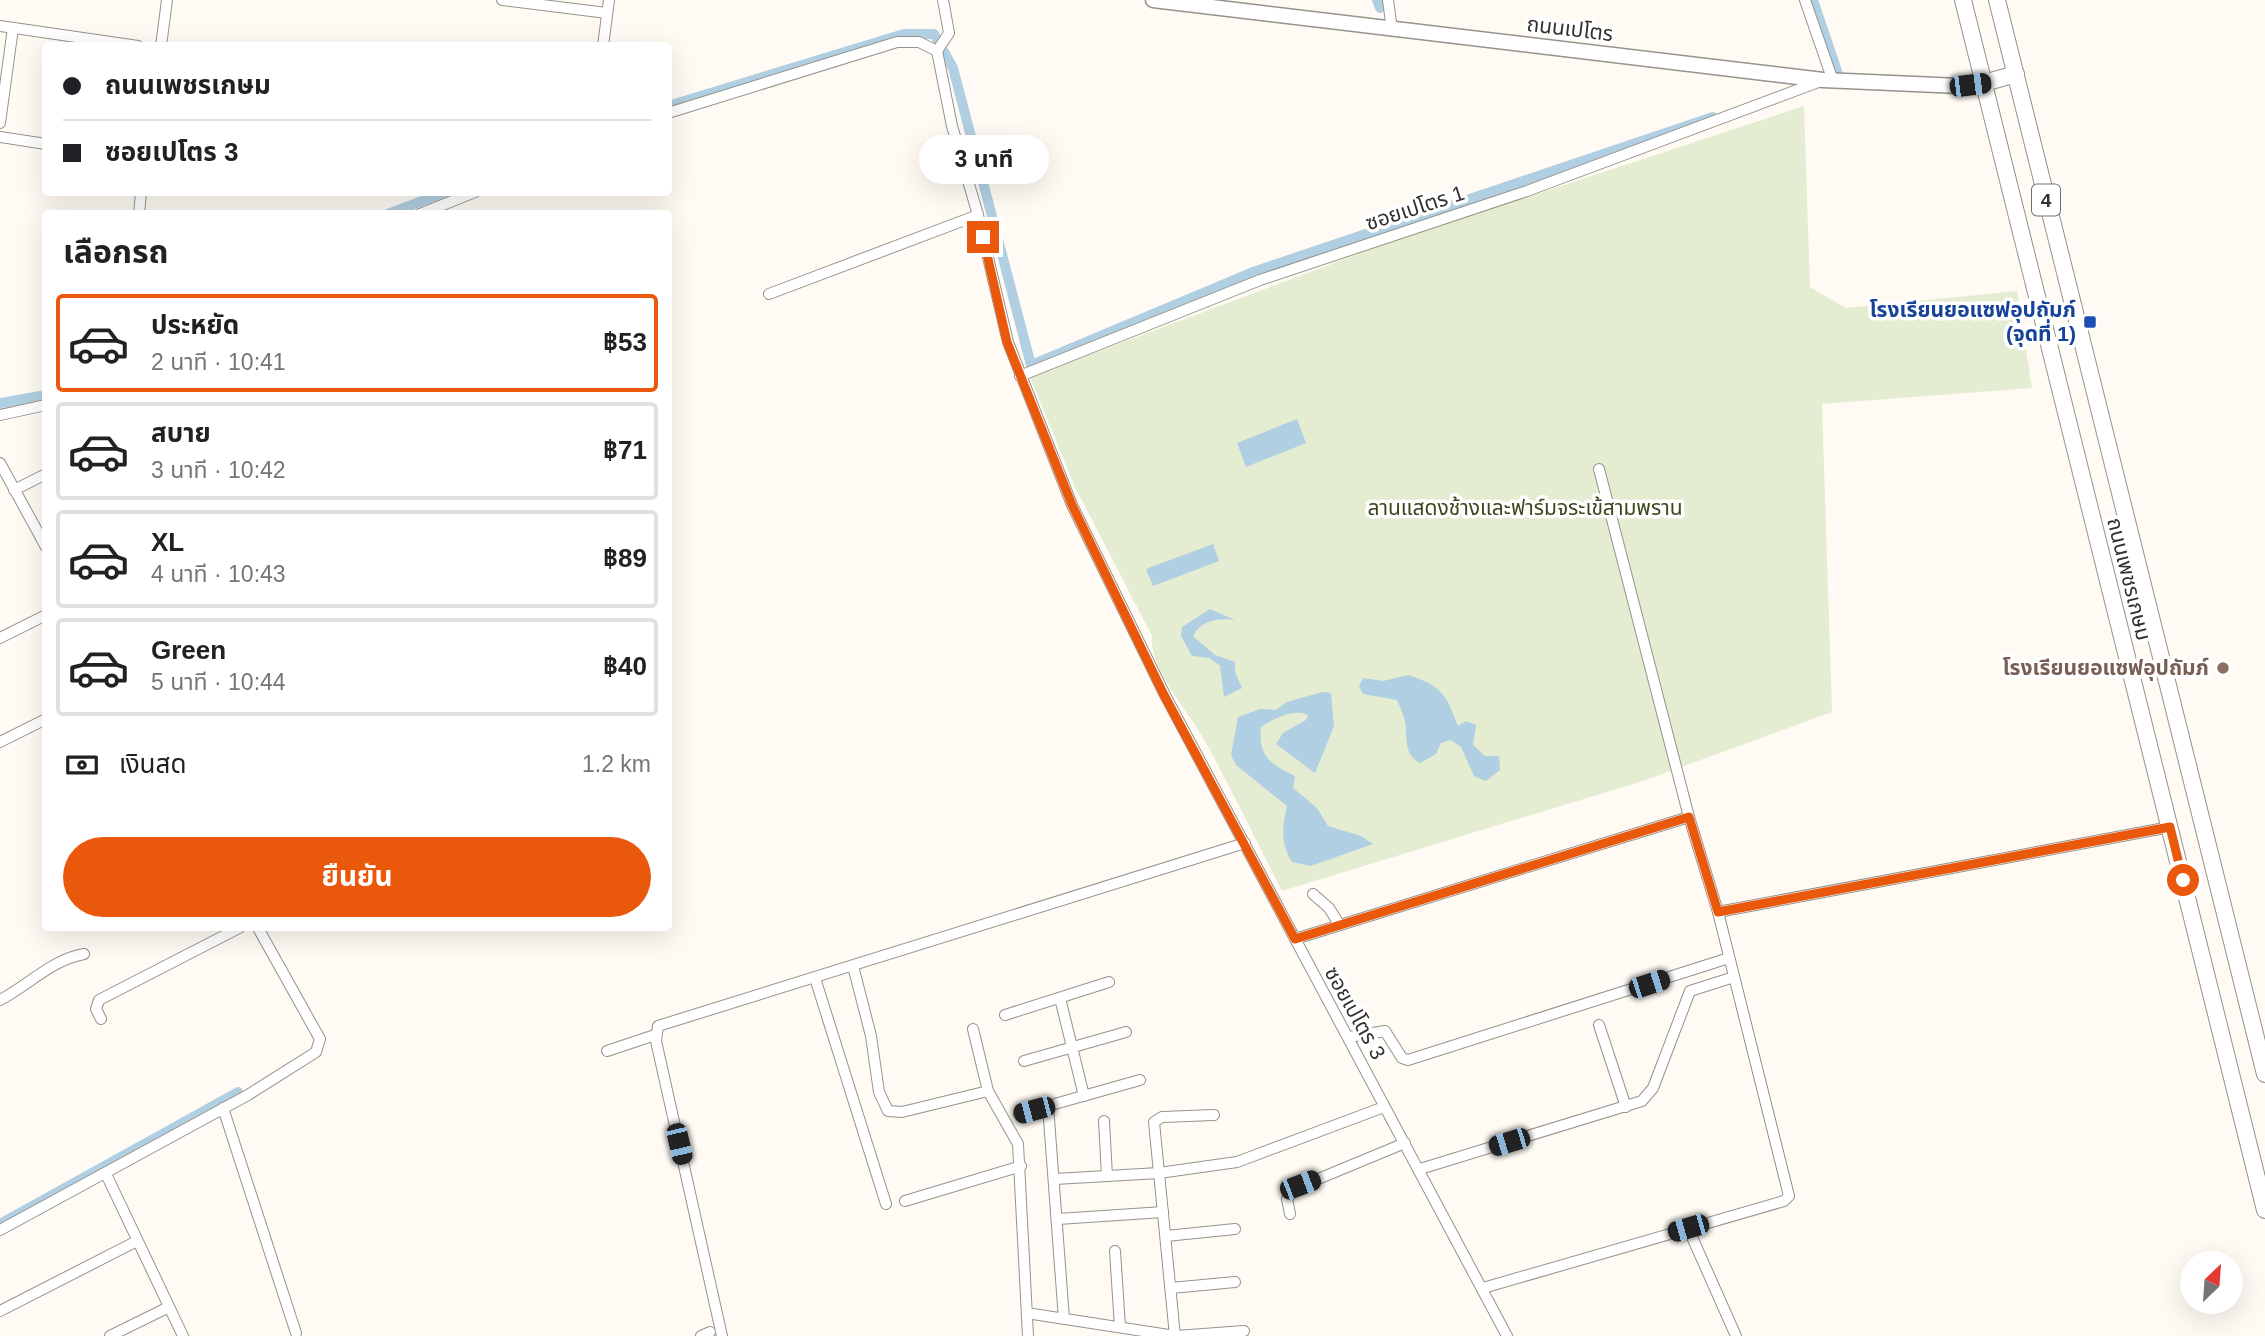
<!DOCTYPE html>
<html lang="th">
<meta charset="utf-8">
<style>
:root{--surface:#fff;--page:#f2f2f2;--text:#202124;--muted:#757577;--line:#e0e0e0;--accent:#ea580c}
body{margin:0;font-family:Arial,"Noto Sans Thai",sans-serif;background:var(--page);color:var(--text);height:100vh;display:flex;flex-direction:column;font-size:26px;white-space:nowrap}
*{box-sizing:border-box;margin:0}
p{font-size:23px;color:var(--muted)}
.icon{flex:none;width:38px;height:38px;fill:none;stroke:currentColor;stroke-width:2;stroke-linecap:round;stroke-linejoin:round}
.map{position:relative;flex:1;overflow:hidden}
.details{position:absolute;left:42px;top:210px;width:630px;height:721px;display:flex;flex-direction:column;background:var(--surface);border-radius:7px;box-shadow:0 7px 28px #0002}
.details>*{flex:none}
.top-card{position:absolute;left:42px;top:42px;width:630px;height:154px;border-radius:7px;box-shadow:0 7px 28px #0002;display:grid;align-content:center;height:154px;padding:0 21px;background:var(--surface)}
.needle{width:46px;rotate:25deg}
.controls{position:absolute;left:2180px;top:1251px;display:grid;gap:14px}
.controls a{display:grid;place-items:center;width:63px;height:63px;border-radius:50%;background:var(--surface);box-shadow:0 7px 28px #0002;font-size:35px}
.end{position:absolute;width:32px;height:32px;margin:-16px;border:9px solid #ea580c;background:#fff;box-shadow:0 0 0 4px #fff}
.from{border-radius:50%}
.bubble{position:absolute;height:49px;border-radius:24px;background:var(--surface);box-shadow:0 7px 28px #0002;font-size:23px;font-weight:700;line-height:49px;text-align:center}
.car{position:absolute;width:21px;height:42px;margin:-21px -10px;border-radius:9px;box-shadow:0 0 5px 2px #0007;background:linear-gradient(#222 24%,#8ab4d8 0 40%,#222 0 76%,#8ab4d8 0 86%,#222 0)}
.top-card b{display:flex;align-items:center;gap:24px;height:66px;font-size:26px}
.top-card b+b{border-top:2px solid var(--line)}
.top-card i{width:18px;height:18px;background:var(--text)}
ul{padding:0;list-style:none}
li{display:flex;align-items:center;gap:21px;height:98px;margin:0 14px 10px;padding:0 7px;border:4px solid var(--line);border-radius:7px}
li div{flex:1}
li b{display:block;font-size:26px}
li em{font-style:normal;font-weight:700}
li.selected{border-color:var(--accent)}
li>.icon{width:63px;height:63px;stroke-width:1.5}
h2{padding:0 21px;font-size:32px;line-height:84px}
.pay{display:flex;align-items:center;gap:18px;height:77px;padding:0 21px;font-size:26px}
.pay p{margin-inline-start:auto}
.button{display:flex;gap:14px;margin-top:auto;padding:14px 21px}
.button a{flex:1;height:80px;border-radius:42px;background:var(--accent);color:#fff;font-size:28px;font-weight:700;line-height:80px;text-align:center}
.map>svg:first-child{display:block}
</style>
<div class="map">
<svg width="2265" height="1336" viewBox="0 0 2265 1336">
<rect width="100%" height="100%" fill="#fffbf4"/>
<path fill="#e4edd2" d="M1804,106L1810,287L1846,308L2017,291L2032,388L1822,404L1832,712L1646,780L1282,891C1256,841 1232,790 1205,741C1189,711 1149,670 1152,636L1075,487L1030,377L1382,245Z"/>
<g fill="#b1cfe2">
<path d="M1297,419L1306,443L1246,467L1237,443Z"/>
<path d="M1213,544L1219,561L1153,586L1146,569Z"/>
<path d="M1210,609L1235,620C1218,618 1201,620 1193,636L1215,655L1235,662V672L1242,688L1224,697L1220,666L1210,658L1192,656L1181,636L1182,627Z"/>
<path d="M1408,675C1442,686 1446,694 1458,726L1466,721L1476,725L1473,745L1485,756H1499L1500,770L1486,781L1474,776L1461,747L1451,740L1441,743L1436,754L1420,763C1403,754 1408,739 1405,722C1404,715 1400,707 1397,700L1363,694L1359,686L1363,678L1383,681Z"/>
<path d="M1322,692L1331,693L1334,726L1315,773L1276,744L1283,733L1306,720L1308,715C1294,708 1273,719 1261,727C1258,756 1270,764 1295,776L1293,788L1317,808L1328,826L1361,836L1373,844L1311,866L1292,862C1280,842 1282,827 1287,806L1236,765L1231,755L1238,717L1260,709L1276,710L1287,702Z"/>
</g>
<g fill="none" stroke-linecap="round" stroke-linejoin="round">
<g stroke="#b1cfe2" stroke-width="10">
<path d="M1377,0L1380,8"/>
<path d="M1813,0L1838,74L1827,78"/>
<path d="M668,106L904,34H934L953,68L1031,365L1253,272L1713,117"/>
<path d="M388,214L446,192"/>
<path d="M0,403L46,395"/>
<path d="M0,1224L238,1092"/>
</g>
<g stroke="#96928c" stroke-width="12">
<g id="street">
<path d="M502,0L607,13"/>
<path d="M943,0L949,33L937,51L952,126L978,215L1008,342L1072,505L1165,695L1507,1336"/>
<path d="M1388,0L1392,30"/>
<path d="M1805,0L1833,81"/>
<path d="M0,26L138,46"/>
<path d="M161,46L167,0"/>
<path d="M603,46L609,0"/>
<path d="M668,113L897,42H919L937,51"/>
<path d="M0,123L13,28"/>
<path d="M0,137L46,144"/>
<path d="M139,214L141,192"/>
<path d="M420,214L475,192"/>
<path d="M769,294L978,215"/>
<path d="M1020,376L1260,280L1527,191L1821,81"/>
<path d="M0,415L46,405"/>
<path d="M0,463L46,547"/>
<path d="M14,490L46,474"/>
<path d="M0,638L46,615"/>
<path d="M0,742L46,719"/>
<path d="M1313,894L1329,908L1339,924"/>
<path d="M1718,912L2170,827"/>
<path d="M1295,939L1689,817"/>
<path d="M853,966L871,1036L879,1092L888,1111L902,1112L988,1091"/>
<path d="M815,978L886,1204"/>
<path d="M1060,998L1084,1096"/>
<path d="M0,1000C29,985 51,960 84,954"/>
<path d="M1005,1015L1109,982"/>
<path d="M101,1019L96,1009L99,1000L239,928"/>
<path d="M1599,1025L1626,1107"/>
<path d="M973,1029L988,1091L1018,1144L1028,1336"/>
<path d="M1349,1037L1385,1031L1402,1058L1408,1060L1729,958"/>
<path d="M607,1051L655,1035"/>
<path d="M1024,1061L1126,1032"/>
<path d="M1048,1106L1064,1319"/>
<path d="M223,1108L296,1333"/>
<path d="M1019,1114L1140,1080"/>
<path d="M1104,1121L1107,1176"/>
<path d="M1420,1169L1642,1101L1653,1088L1690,991L1734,977"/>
<path d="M106,1174L183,1336"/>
<path d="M1055,1179L1159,1173L1237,1162L1384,1107"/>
<path d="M905,1201L1021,1166"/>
<path d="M1290,1214L1287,1199L1294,1189L1405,1143"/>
<path d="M1058,1219L1163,1212"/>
<path d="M1688,1228L1736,1336"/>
<path d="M0,1230L248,1095L316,1052L320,1039L258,928"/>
<path d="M1166,1236L1235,1229"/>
<path d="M1115,1251L1120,1327"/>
<path d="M1171,1288L1235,1282"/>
<path d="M1483,1288L1784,1201L1789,1196L1718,912L1689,817L1599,469"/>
<path d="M0,1311L137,1241"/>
<path d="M1033,1314L1175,1336"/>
<path d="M110,1336L169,1307"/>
<path d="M701,1336L710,1332"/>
<path d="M722,1336L656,1041L658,1026L1245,843"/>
<path d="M1175,1336L1154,1122L1162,1117L1214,1115"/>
<path d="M1176,1336L1244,1331"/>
</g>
</g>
<g stroke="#96928c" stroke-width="17">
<path id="secondary" d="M1153,0L1823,80L1960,86L1984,83"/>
</g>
<g stroke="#96928c" stroke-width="18">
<g id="primary">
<path d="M1963,0L2265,1210"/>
<path d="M1997,0L2265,1074"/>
<path d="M1984,83L2016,74"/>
</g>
</g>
<use href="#street" stroke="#fff" stroke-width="10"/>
<use href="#secondary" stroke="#fff" stroke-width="14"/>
<use href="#primary" stroke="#fff" stroke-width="16"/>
</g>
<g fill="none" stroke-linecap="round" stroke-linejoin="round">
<path stroke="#ea580c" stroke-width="9" d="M983,237L1007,342L1072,505L1164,695L1295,939L1689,817L1718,912L2170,827L2183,880"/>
</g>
<rect fill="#1a4fb4" stroke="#fff" stroke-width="2.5" x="2083" y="315" width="14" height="14" rx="3.5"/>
<circle fill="#8d6e63" stroke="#fff" stroke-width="2.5" cx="2223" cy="668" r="7"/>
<g text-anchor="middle" stroke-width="7" stroke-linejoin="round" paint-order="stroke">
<rect fill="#fff" stroke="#706f6d" stroke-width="2" x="2032" y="184.5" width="28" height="31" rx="5"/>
<g font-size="19" font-weight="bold" fill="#33312f">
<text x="2046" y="207">4</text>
</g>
<g font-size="21" fill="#33312f" stroke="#fff">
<text transform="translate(1570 29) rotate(7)" y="7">ถนนเปโตร</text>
<text transform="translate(1415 208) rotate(-18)" y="7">ซอยเปโตร 1</text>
<text transform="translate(2129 579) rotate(76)" y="7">ถนนเพชรเกษม</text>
<text transform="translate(1355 1013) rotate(61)" y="7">ซอยเปโตร 3</text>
</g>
<g font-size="21" font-weight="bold" fill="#164399" stroke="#fff" text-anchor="end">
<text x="2076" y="317">โรงเรียนยอแซฟอุปถัมภ์<tspan x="2076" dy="24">(จุดที่ 1)</tspan></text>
</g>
<g font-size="21" fill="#3b4819" stroke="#fff">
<text x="1525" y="515">ลานแสดงช้างและฟาร์มจระเข้สามพราน</text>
</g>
<g font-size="21" font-weight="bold" fill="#785e54" stroke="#fff" text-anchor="end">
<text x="2209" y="675">โรงเรียนยอแซฟอุปถัมภ์</text>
</g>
</g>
</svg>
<div class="controls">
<a><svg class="needle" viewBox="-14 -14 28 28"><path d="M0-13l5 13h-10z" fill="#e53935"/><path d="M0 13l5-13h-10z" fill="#757577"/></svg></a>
</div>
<i class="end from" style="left:2183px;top:880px"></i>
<i class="end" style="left:983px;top:237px"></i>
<div class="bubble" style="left:919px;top:135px;width:130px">3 นาที</div>
<i class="car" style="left:1970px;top:85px;rotate:83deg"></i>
<i class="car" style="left:1649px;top:984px;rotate:72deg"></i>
<i class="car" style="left:1034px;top:1110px;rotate:255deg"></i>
<i class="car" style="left:1509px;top:1142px;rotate:253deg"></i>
<i class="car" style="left:679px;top:1144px;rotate:167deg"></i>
<i class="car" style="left:1300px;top:1185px;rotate:69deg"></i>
<i class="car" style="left:1688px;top:1228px;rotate:254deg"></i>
<div class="top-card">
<b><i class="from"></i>ถนนเพชรเกษม</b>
<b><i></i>ซอยเปโตร 3</b>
</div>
<section class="details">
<h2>เลือกรถ</h2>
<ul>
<li class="selected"><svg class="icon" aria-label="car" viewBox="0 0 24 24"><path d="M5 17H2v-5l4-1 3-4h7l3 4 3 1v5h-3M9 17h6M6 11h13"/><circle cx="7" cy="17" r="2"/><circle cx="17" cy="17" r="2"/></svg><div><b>ประหยัด</b><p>2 นาที · 10:41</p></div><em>฿53</em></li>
<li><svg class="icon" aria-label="car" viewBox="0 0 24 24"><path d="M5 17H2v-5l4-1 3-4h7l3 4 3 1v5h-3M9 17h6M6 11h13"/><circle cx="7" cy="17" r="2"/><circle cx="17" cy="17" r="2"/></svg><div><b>สบาย</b><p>3 นาที · 10:42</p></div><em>฿71</em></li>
<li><svg class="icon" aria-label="car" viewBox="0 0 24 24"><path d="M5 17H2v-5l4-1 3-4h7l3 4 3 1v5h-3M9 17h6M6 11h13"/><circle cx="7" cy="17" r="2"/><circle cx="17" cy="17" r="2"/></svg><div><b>XL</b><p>4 นาที · 10:43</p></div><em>฿89</em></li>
<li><svg class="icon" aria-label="car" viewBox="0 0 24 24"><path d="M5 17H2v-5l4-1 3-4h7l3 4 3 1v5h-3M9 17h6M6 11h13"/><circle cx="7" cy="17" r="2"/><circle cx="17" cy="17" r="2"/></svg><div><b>Green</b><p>5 นาที · 10:44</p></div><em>฿40</em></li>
</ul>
<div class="pay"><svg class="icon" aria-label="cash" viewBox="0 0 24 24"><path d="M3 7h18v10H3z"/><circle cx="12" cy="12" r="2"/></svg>เงินสด<p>1.2 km</p></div>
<div class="button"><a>ยืนยัน</a></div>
</section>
</div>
